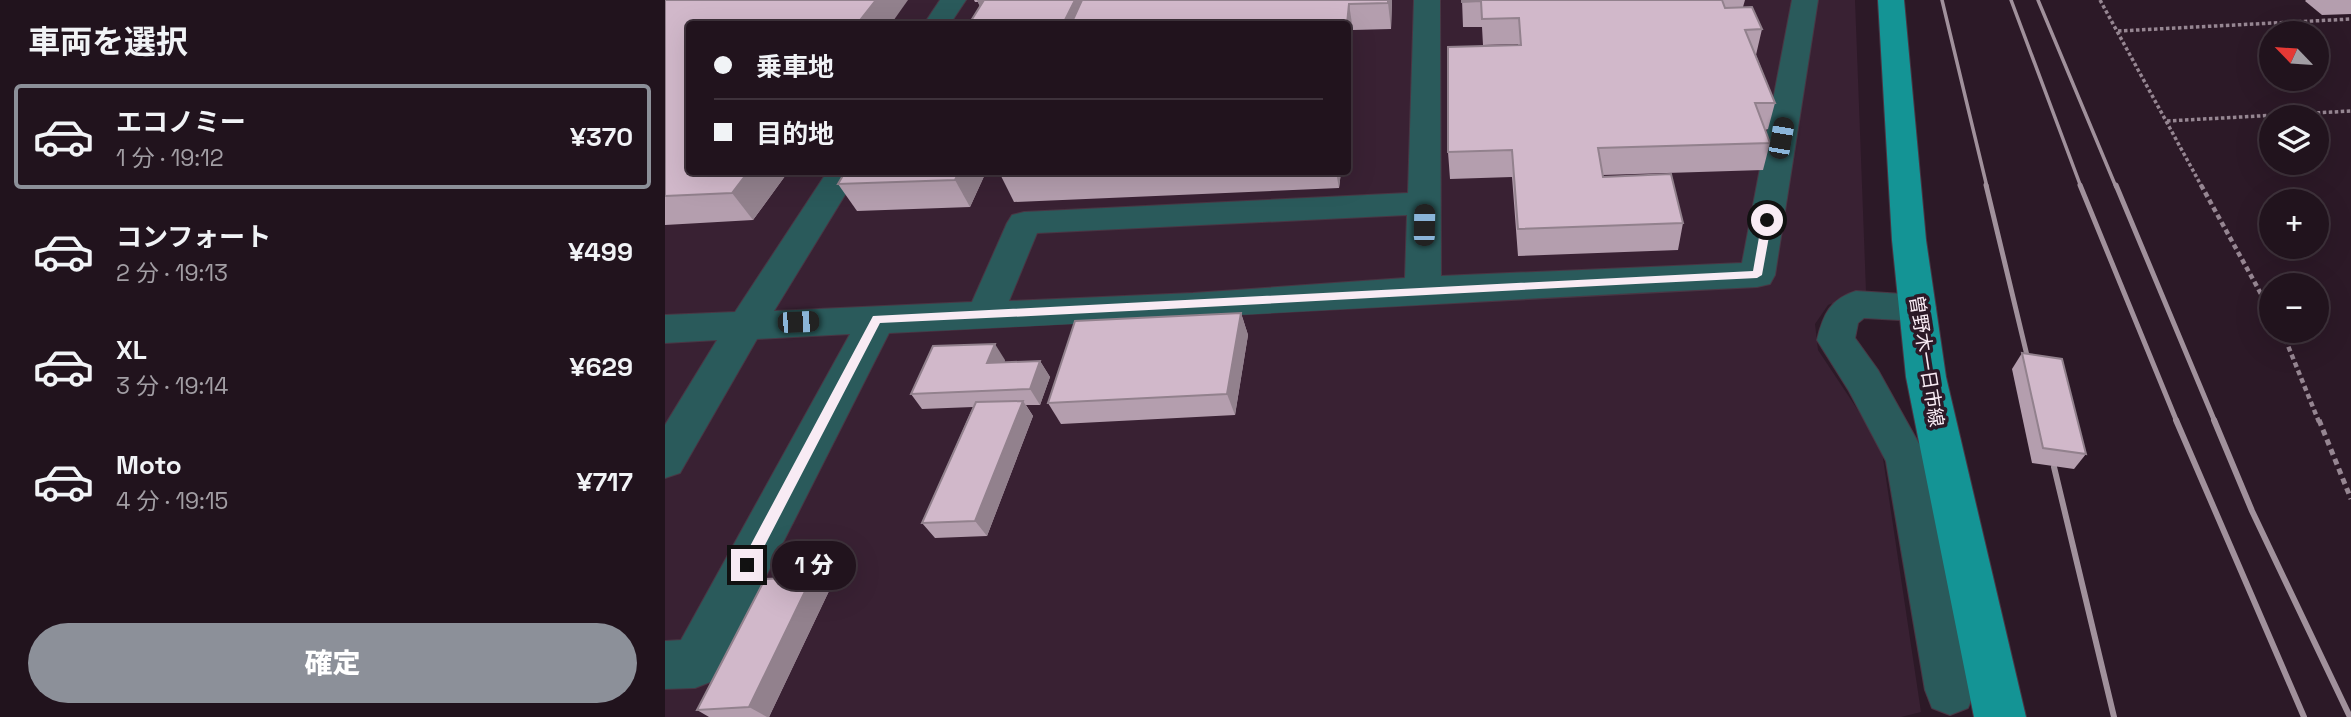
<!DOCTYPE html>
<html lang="ja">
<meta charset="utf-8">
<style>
:root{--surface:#21131d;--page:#291c26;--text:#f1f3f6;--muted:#a29ea4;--line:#3e323b;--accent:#8c9099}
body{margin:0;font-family:"Space Grotesk","Noto Sans JP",sans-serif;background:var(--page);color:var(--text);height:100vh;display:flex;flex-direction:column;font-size:26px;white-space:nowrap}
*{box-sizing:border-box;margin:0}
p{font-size:23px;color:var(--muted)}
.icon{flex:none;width:38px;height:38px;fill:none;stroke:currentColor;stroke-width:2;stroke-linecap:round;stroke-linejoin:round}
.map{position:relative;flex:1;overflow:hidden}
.side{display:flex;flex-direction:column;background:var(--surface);width:665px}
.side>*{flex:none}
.hud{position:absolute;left:21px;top:21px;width:665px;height:154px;border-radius:7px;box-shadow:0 7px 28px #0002,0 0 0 2px var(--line);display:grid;align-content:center;height:154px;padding:0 28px;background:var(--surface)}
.needle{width:46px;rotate:295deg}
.controls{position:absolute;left:1594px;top:21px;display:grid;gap:14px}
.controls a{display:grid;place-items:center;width:70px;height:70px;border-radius:50%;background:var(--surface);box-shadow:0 7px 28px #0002,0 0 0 2px var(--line);font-size:35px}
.end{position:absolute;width:32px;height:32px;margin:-16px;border:9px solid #f8ebf4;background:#111;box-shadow:0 0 0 4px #111}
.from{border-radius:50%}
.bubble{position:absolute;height:49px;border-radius:24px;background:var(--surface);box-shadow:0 7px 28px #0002,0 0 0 2px var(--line);font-size:23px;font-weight:800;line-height:49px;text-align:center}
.car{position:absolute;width:21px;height:42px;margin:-21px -10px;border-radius:9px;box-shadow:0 0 5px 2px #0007;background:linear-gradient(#222 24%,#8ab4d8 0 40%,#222 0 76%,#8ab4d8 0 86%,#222 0)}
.hud b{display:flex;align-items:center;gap:24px;height:66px;font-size:26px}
.hud b+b{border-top:2px solid var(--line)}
.hud i{width:18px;height:18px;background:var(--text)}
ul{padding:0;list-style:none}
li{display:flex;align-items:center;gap:21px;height:105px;margin:0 14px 10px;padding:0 14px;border:4px solid transparent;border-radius:7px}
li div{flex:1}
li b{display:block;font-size:26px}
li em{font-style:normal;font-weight:800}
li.on{border-color:var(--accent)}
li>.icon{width:63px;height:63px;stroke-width:1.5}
h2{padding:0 28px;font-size:32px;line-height:84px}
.button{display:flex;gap:14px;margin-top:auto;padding:14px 28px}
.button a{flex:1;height:80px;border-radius:42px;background:var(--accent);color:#fff;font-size:28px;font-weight:800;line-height:80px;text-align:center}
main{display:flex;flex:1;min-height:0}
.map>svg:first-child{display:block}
</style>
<main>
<section class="side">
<h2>車両を選択</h2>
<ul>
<li class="on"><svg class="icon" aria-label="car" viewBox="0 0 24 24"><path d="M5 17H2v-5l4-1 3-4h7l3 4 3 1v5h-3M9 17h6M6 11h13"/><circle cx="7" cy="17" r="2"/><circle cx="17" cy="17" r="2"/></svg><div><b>エコノミー</b><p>1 分 · 19:12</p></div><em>¥370</em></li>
<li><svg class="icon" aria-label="car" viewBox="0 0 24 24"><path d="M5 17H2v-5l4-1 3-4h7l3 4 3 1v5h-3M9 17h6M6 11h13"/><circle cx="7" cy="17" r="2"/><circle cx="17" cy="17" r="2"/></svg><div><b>コンフォート</b><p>2 分 · 19:13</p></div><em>¥499</em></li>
<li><svg class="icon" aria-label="car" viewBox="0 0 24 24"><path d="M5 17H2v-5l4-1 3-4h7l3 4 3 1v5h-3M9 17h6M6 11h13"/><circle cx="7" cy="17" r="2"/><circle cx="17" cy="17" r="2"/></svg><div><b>XL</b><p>3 分 · 19:14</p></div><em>¥629</em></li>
<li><svg class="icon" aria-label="car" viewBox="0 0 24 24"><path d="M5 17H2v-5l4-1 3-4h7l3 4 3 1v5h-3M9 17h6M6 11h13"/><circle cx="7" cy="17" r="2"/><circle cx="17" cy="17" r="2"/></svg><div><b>Moto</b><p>4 分 · 19:15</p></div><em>¥717</em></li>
</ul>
<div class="button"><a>確定</a></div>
</section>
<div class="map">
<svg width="1686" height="717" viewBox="0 0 1686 717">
<rect width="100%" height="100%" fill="#2c1927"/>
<path fill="#392133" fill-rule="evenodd" d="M0,0H1190L1201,291L1163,305L1150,324L1153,350L1216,445L1256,712L1236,717H0ZM24,24H682V172H24Z"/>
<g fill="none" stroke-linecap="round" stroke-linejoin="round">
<g stroke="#493644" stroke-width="2">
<g id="minor">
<path d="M275,0H301L285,24H259Z"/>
<path d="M749,0H775L776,276L1077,263L1127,0H1153L1110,275L1105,284L1092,287C802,301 513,320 224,333L48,681L30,688L0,689V641L16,640L185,334L92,339L15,473L0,478V425L52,340L0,343V315L70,312L162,172H194L109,311L307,302L342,223L347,215L359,212L743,193ZM742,215L740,278L528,293L344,301L372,233Z"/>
<path d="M1191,291L1253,295L1266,299L1271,308L1266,317L1253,321L1199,318L1193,323L1190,338L1213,370L1263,460L1310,690L1303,708L1285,715L1267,708L1260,690L1221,461L1184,391L1152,340C1158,315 1165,299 1191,291Z"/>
</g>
</g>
<g stroke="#493644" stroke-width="2">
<path id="major" d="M1213,0H1239L1261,240L1281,377L1361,717H1309L1241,377L1227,240Z"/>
</g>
<g stroke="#968692" stroke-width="3.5" stroke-dasharray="3.5 2.5" stroke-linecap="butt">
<path d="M1435,0L1537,187"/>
<path d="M1453,31L1686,19"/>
<path d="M1502,121L1686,111"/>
</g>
<g stroke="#968692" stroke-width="4.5" stroke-dasharray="5 3.5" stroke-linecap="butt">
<path d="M1536,185L1606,312"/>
<path d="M1617,331L1654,422"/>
</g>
<path stroke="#968692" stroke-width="5" stroke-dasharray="6 4.5" stroke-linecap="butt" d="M1654,420L1686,499"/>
<use href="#minor" fill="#2a5a5b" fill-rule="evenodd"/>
<use href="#major" fill="#149495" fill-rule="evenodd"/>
<g stroke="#a1919c" stroke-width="3.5">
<path d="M1277,0L1322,187"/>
<path d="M1346,0L1416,187"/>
<path d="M1373,0L1451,187"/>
</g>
<g stroke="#a1919c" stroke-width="5">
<path d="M1321,185L1366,372"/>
<path d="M1415,185L1512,422"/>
<path d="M1451,185L1550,422"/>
</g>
<g stroke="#a1919c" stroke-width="6">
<path d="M1511,420L1639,717"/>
<path d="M1549,420L1587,511L1685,717"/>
<path d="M1389,467L1449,717"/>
</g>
</g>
<g fill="#b49eae">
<path d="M0,0L24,172H123L88,220L0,225Z"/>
<path d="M309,0H727L726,29L688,30L315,6L313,2H310Z"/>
<path d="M797,0H1080L1078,7L1097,29L1091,55L1110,103L1103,129L1100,130L1105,143L1098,170L938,175V177L1018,223L1013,250L853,256L847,177L785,179L783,152L853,45V44L818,45L817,27H798Z"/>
<path d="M1641,0H1686V14L1657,15L1640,1Z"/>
<path d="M180,172H321L305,207L192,211L173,184Z"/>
<path d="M337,172H676L674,188L349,202L335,174Z"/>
<path d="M576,313L583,335L570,415L396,424L383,403Z"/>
<path d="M1357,353L1421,454L1409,469L1367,463L1347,369Z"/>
<path d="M340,360L339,363L375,361L385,377L375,405H361L368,416L322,536L270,538L257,523L308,407L257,409L246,394Z"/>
<path d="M164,591L104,717H44L32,710Z"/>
</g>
<g fill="#92818d">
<path d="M211,0H243L226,24H192Z"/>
<path d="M312,0H331L315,7Z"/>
<path d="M410,0H427L416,24H398Z"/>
<path d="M723,0H727L726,29L723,3Z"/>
<path d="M684,4L688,30L682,90V24Z"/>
<path d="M83,172H123L88,220L67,193Z"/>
<path d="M294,172H321L305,207L290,180Z"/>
<path d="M671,172H676L674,188Z"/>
<path d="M576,313L583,335L570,415L562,394Z"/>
<path d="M330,344L340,360L332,379L322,363Z"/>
<path d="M375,361L385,377L375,405L365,389Z"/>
<path d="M358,401L368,416L322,536L310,521Z"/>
<path d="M147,577L164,591L104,717H102L84,707Z"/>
</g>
<g fill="#d1b8ca" stroke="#92818d" stroke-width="2">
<path d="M0,0H211L192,24H24V172H83L67,193L0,196Z"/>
<path d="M319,0H410L398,24H304Z"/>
<path d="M417,0H723V3L684,4L682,24H406Z"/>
<path d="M797,0H1057L1060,8L1087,7L1097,29L1080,30L1110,103H1090L1105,143L933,148L938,177L1006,174L1018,223L853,229L847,150L783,152V47L856,45L854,18L817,19L816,1L797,2Z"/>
<path d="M180,172H294L290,180L173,184Z"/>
<path d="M337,172H407L335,174Z"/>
<path d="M576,313L562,394L383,403L410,321Z"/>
<path d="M330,344L322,363L375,361L365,389L246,394L268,346Z"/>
<path d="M1357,353L1397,359L1421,454L1378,448Z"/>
<path d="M358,401L310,521L257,523L311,402Z"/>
<path d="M147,577L84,707L32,710L100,579Z"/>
</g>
<path fill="#f8ebf4" d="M1102,217L1107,220L1097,275L1092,278C800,292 508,310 215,323L87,570L82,571L75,565L208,316L1088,271L1097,220Z"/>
<g text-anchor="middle" stroke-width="7" stroke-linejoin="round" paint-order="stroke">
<g font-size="19" fill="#f8ebf4" stroke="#2c1927">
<text transform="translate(1262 361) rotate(81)" y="7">曽野木一日市線</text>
</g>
</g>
</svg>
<div class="controls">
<a><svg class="needle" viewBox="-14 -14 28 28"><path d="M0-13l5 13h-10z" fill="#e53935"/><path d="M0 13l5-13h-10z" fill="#a29ea4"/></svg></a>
<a><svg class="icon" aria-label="layers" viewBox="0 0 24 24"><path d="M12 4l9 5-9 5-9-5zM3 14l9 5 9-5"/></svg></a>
<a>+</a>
<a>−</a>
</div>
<i class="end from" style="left:1102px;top:220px"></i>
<i class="end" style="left:82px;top:565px"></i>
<div class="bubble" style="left:107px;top:541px;width:84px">1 分</div>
<i class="car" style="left:1116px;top:138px;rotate:10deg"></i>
<i class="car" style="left:759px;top:225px;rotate:1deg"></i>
<i class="car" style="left:133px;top:322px;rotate:88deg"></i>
<div class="hud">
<b><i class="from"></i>乗車地</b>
<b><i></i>目的地</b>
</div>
</div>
</main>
